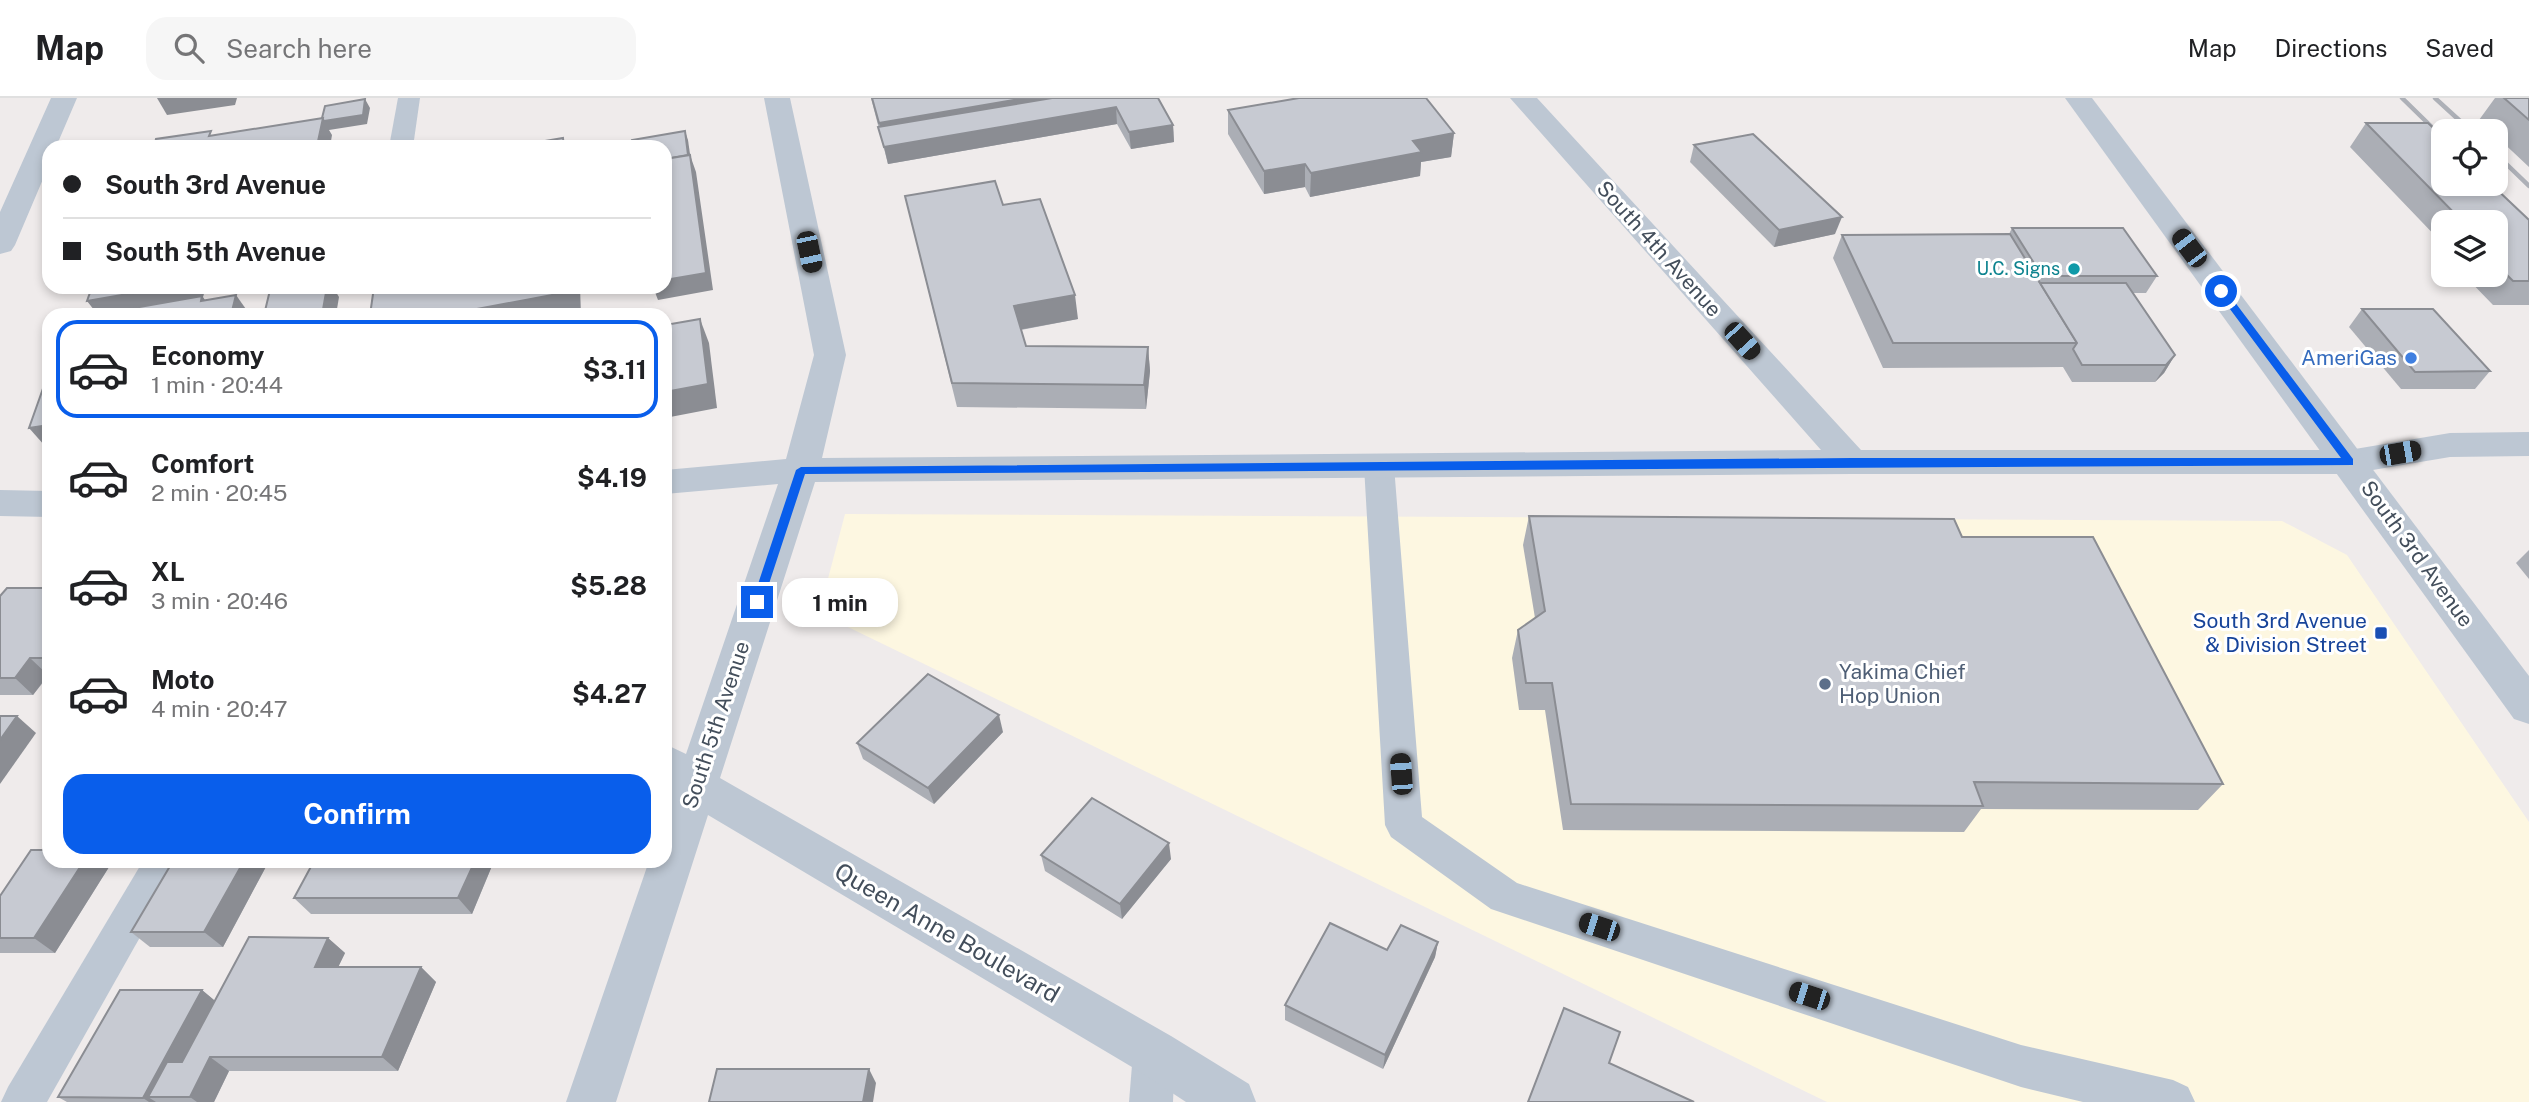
<!DOCTYPE html>
<meta charset="utf-8">
<style>
:root{--surface:#fff;--page:#f6f6f6;--text:#202124;--muted:#757577;--line:#e0e0e0;--accent:#095eeb}
body{margin:0;font-family:"Public Sans",sans-serif;background:var(--page);color:var(--text);height:100vh;display:flex;flex-direction:column;font-size:26px;white-space:nowrap}
*{box-sizing:border-box;margin:0}
p{font-size:23px;color:var(--muted)}
.icon{flex:none;width:38px;height:38px;fill:none;stroke:currentColor;stroke-width:2;stroke-linecap:round;stroke-linejoin:round}
.map{position:relative;flex:1;overflow:hidden}
.drawer{position:absolute;left:42px;top:210px;width:630px;height:560px;display:flex;flex-direction:column;background:var(--surface);border-radius:21px;box-shadow:0 4px 10px #0003}
.drawer>*{flex:none}
.top-card{position:absolute;left:42px;top:42px;width:630px;height:154px;border-radius:21px;box-shadow:0 4px 10px #0003;display:grid;align-content:center;height:154px;padding:0 21px;background:var(--surface)}
.fabs{position:absolute;left:2431px;top:21px;display:grid;gap:14px}
.fabs a{display:grid;place-items:center;width:77px;height:77px;border-radius:14px;background:var(--surface);box-shadow:0 4px 10px #0003;font-size:35px}
.end{position:absolute;width:32px;height:32px;margin:-16px;border:9px solid #095eeb;background:#fff;box-shadow:0 0 0 4px #fff}
.from{border-radius:50%}
.bubble{position:absolute;height:49px;border-radius:21px;background:var(--surface);box-shadow:0 4px 10px #0003;font-size:23px;font-weight:700;line-height:49px;text-align:center}
.car{position:absolute;width:21px;height:42px;margin:-21px -10px;border-radius:9px;box-shadow:0 0 5px 2px #0007;background:linear-gradient(#222 24%,#8ab4d8 0 40%,#222 0 76%,#8ab4d8 0 86%,#222 0)}
.top-card b{display:flex;align-items:center;gap:24px;height:66px;font-size:26px}
.top-card b+b{border-top:2px solid var(--line)}
.top-card i{width:18px;height:18px;background:var(--text)}
ul{padding:12px 0 0;list-style:none}
li{display:flex;align-items:center;gap:21px;height:98px;margin:0 14px 10px;padding:0 7px;border:4px solid transparent;border-radius:21px}
li div{flex:1}
li b{display:block;font-size:26px}
li em{font-style:normal;font-weight:700}
li.selected{border-color:var(--accent)}
li>.icon{width:63px;height:63px;stroke-width:1.5}
.button{display:flex;gap:14px;margin-top:auto;padding:14px 21px}
.button a{flex:1;height:80px;border-radius:21px;background:var(--accent);color:#fff;font-size:28px;font-weight:700;line-height:80px;text-align:center}
header{display:flex;align-items:center;gap:42px;box-sizing:border-box;height:98px;padding:0 35px;background:var(--surface);border-bottom:2px solid var(--line)}
header strong{font-size:33px}
nav{display:flex;gap:38px;margin-inline-start:auto;font-size:24px}
.search{width:490px;height:63px;background:var(--page);display:flex;align-items:center;gap:18px;box-sizing:border-box;padding:0 24px;border-radius:21px;color:var(--muted);font-size:26px}
.map>svg:first-child{display:block}
</style>
<header>
<strong>Map</strong>
<div class="search"><svg class="icon" aria-label="search" viewBox="0 0 24 24"><circle cx="10" cy="10" r="6"/><path d="M15 15l6 6"/></svg>Search here</div>
<nav><a>Map</a><a>Directions</a><a>Saved</a></nav>
</header>
<div class="map">
<svg width="2529" height="1004" viewBox="0 0 2529 1004">
<rect width="100%" height="100%" fill="#efebeb"/>
<path fill="#fdf7e1" d="M845,416L2282,423L2347,457L2529,724V1004H1827L819,515Z"/>
<g fill="none" stroke-linecap="round" stroke-linejoin="round">
<g fill="#bdc7d3" fill-rule="evenodd">
<path d="M398,0H420L413,49H389Z"/>
<path d="M1379,357L1390,361L1394,368L1422,719L1517,785L2021,947L2173,982L2188,989L2195,1004H2083L2021,989L1491,811L1391,739L1385,727L1364,368L1368,361Z"/>
<path d="M143,763H183L47,1004H1L8,989Z"/>
<path d="M1154,934L1169,940L1175,955L1173,1004H1129L1133,955L1139,940Z"/>
</g>
<g fill="#bdc7d3" fill-rule="evenodd">
<path d="M51,0H77L56,49H49V67L15,147L11,153L0,156V114Z"/>
<path d="M764,0H790L846,257L822,360L1821,352L1510,0H1537L1861,352H2349L2450,335L2529,334V358L2450,359L2349,376H1852L815,384L720,680L1171,938L1249,986L1256,1004H1186L1137,972L708,717L616,1004H566L649,763H665V716L672,694L665,688V646L686,656L778,386L665,396V372L786,361L814,257Z"/>
<path d="M0,392L49,393V419L0,418Z"/>
</g>
<path fill="#bdc7d3" fill-rule="evenodd" d="M2065,0H2092L2529,578V626L2514,621Z"/>
<g stroke="#adb0b7" stroke-width="4.5">
<path d="M2402,0L2443,40"/>
<path d="M2435,0L2471,33"/>
<path d="M2496,56L2529,88"/>
</g>
</g>
<g fill="#abaeb5">
<path d="M871,0H1158L1173,27L1174,44L1131,51L1117,26L888,66Z"/>
<path d="M2495,0H2529V69L2496,38V33H2491L2479,22Z"/>
<path d="M1228,12L1454,35L1451,59L1421,64L1420,78L1310,99L1305,89L1264,96L1228,36Z"/>
<path d="M2366,25L2529,122V207H2493L2464,177H2496V124H2443V146L2350,49Z"/>
<path d="M1694,47L1835,136L1774,149L1690,64Z"/>
<path d="M905,98L1003,107L1078,221L1021,232L1026,248L1148,249L1150,273L1146,311L957,309Z"/>
<path d="M2012,130L2157,178L2146,195H2133L2175,257L2164,275L2155,284H2072L2063,269L1883,270L1833,160L1842,137L2009,136Z"/>
<path d="M2362,211L2490,273L2475,291H2401L2349,229Z"/>
<path d="M1529,418L1962,439L2223,686L2198,712L1981,711L1964,734L1563,732L1545,612H1519L1512,560L1518,532L1535,520L1523,447Z"/>
<path d="M2529,452V481L2516,465Z"/>
<path d="M49,490V577L33,597H0V498Z"/>
<path d="M1003,634L934,706L863,661L857,645Z"/>
<path d="M1041,757L1171,761L1122,821L1045,773Z"/>
<path d="M173,763H269L223,849H150L131,834Z"/>
<path d="M494,763L472,816H311L294,800Z"/>
<path d="M109,769L55,855H0V798Z"/>
<path d="M328,840L345,855L338,869H421L436,884L398,973H229L214,1004H67L58,999L202,892L215,903Z"/>
<path d="M1438,844L1435,859L1383,971L1285,922V907L1387,852Z"/>
</g>
<g fill="#8b8d93">
<path d="M157,0H237L235,7L167,17Z"/>
<path d="M1026,0H1076L883,42L879,25Z"/>
<path d="M365,1L370,10L367,26L329,32L332,37L330,49H309L323,20Z"/>
<path d="M1116,9L1117,26L888,66L884,49Z"/>
<path d="M1173,27L1174,44L1131,51L1129,34Z"/>
<path d="M685,33L688,42L692,70L665,75Z"/>
<path d="M1454,35L1451,59L1421,64L1420,78L1310,99L1311,75L1413,43Z"/>
<path d="M690,57L696,74L713,192L658,202L653,189H665V182Z"/>
<path d="M1305,66V89L1264,96V73Z"/>
<path d="M1842,119L1835,136L1774,149L1779,132Z"/>
<path d="M168,189H206L203,199L214,216L98,217L87,203Z"/>
<path d="M327,189H333L339,199L336,217H322Z"/>
<path d="M568,189H580L581,217H445Z"/>
<path d="M236,197L248,214L247,217H231Z"/>
<path d="M1075,197L1078,221L1018,232L1014,208Z"/>
<path d="M700,221L709,245L717,310L665,320V294Z"/>
<path d="M1148,249L1150,273L1146,311L1144,287Z"/>
<path d="M2175,257L2164,275L2155,284L2166,267Z"/>
<path d="M49,327V347L45,348L29,330Z"/>
<path d="M30,560L48,577L33,597L15,580Z"/>
<path d="M999,617L1003,634L934,706L928,690Z"/>
<path d="M17,618L36,635L0,686V642Z"/>
<path d="M1169,745L1171,761L1122,821L1120,806Z"/>
<path d="M84,763H102L109,769L55,855L34,840Z"/>
<path d="M244,763H269L223,849L204,834Z"/>
<path d="M475,763H494L472,816L458,800Z"/>
<path d="M328,840L345,855L331,884L315,869Z"/>
<path d="M1438,844L1435,859L1383,971L1385,957Z"/>
<path d="M421,869L436,884L398,973L382,959Z"/>
<path d="M202,892L220,907L172,999H148L156,1004H149L143,1000Z"/>
<path d="M210,959L229,973L214,1004H197L190,999Z"/>
<path d="M869,971L876,985L873,1004H863Z"/>
</g>
<g fill="#c7cad2" stroke="#8b8d93" stroke-width="2">
<path d="M872,0H1026L879,25Z"/>
<path d="M1052,0H1158L1173,27L1129,34L1116,9L884,49L878,29Z"/>
<path d="M1299,0H1426L1454,35L1413,43L1422,54L1311,75L1305,66L1264,73L1228,12Z"/>
<path d="M2504,0H2529V22Z"/>
<path d="M365,1L363,17L324,23L322,20L325,8Z"/>
<path d="M323,20L317,48L309,49H154L156,41L211,33L209,38Z"/>
<path d="M2366,25H2428L2443,39V86H2491L2529,122V183H2513L2496,166V124H2463Z"/>
<path d="M685,33L688,57L665,61V49H633L632,42Z"/>
<path d="M1753,36L1842,119L1779,132L1694,47Z"/>
<path d="M563,40L564,49H510Z"/>
<path d="M690,57L706,175L665,182V61Z"/>
<path d="M995,83L1003,107L1040,101L1075,197L1014,208L1026,248L1148,249L1144,287L952,285L905,98Z"/>
<path d="M2012,130H2123L2157,178H2042Z"/>
<path d="M2010,136L2077,245H1893L1842,137Z"/>
<path d="M2040,185H2126L2175,257L2166,267H2082L2073,251L2077,245Z"/>
<path d="M92,189H168L87,203Z"/>
<path d="M284,189H327L322,217H264L270,192Z"/>
<path d="M374,189H568V194L445,217H370Z"/>
<path d="M236,197L231,217H94L202,198L201,203Z"/>
<path d="M2362,211H2433L2490,273L2415,274Z"/>
<path d="M700,221L708,286L665,294V227Z"/>
<path d="M49,281V327L29,330L46,282Z"/>
<path d="M1529,418L1954,421L1962,439H2093L2223,686L1974,684L1983,708L1571,706L1552,585H1526L1518,532L1545,513Z"/>
<path d="M7,490H49V560H30L15,580H0V498Z"/>
<path d="M928,576L999,617L928,690L857,645Z"/>
<path d="M0,618H17L0,642Z"/>
<path d="M1092,700L1169,745L1120,806L1041,757Z"/>
<path d="M31,752H49V763H84L34,840H0V798Z"/>
<path d="M173,763H244L204,834H131Z"/>
<path d="M314,763H475L458,800H294Z"/>
<path d="M1330,825L1387,852L1401,827L1438,844L1385,957L1285,907Z"/>
<path d="M249,839L328,840L315,869H421L382,959H210L190,999H148L167,964H182Z"/>
<path d="M120,892H202L143,1000L58,999Z"/>
<path d="M1564,910L1620,934L1609,965L1694,1004H1528Z"/>
<path d="M717,971H869L863,1004H709Z"/>
</g>
<path fill="#095eeb" d="M2218,191H2225L2353,361V367L805,376L763,504L757,508L752,504L796,372L801,369L1852,360H2341L2218,195Z"/>
<circle fill="#0f9aa8" stroke="#fff" stroke-width="2.5" cx="2074" cy="171" r="7"/>
<circle fill="#3f7fe0" stroke="#fff" stroke-width="2.5" cx="2411" cy="260" r="7"/>
<rect fill="#1a4fb4" stroke="#fff" stroke-width="2.5" x="2374" y="528" width="14" height="14" rx="3.5"/>
<circle fill="#5c6f8a" stroke="#fff" stroke-width="2.5" cx="1825" cy="586" r="7"/>
<g text-anchor="middle" stroke-width="6" stroke-linejoin="round" paint-order="stroke">
<g font-size="18" fill="#0d838f" stroke="#fff" text-anchor="end">
<text x="2060" y="177">U.C. Signs</text>
</g>
<g font-size="21" fill="#434e5b" stroke="#fff">
<text transform="translate(1659 151) rotate(48)" y="7">South 4th Avenue</text>
<text transform="translate(2417 456) rotate(54)" y="7">South 3rd Avenue</text>
<text transform="translate(716 627) rotate(-72)" y="7">South 5th Avenue</text>
</g>
<g font-size="21" fill="#366cbe" stroke="#fff" text-anchor="end">
<text x="2397" y="267">AmeriGas</text>
</g>
<g font-size="21" fill="#164399" stroke="#fff" text-anchor="end">
<text x="2367" y="530">South 3rd Avenue<tspan x="2367" dy="24">&amp; Division Street</tspan></text>
</g>
<g font-size="21" fill="#4e5e75" stroke="#fff" text-anchor="start">
<text x="1839" y="581">Yakima Chief<tspan x="1839" dy="24">Hop Union</tspan></text>
</g>
<g font-size="24" fill="#434e5b" stroke="#fff">
<text transform="translate(947 835) rotate(30)" y="8">Queen Anne Boulevard</text>
</g>
</g>
</svg>
<div class="fabs">
<a><svg class="icon" aria-label="locate" viewBox="0 0 24 24"><circle cx="12" cy="12" r="6"/><path d="M12 2v4M12 18v4M2 12h4M18 12h4"/></svg></a>
<a><svg class="icon" aria-label="layers" viewBox="0 0 24 24"><path d="M12 4l9 5-9 5-9-5zM3 14l9 5 9-5"/></svg></a>
</div>
<i class="end from" style="left:2221px;top:193px"></i>
<i class="end" style="left:757px;top:504px"></i>
<div class="bubble" style="left:782px;top:480px;width:116px">1 min</div>
<i class="car" style="left:2189px;top:150px;rotate:323deg"></i>
<i class="car" style="left:809px;top:154px;rotate:168deg"></i>
<i class="car" style="left:1742px;top:243px;rotate:138deg"></i>
<i class="car" style="left:2400px;top:355px;rotate:80deg"></i>
<i class="car" style="left:1401px;top:676px;rotate:356deg"></i>
<i class="car" style="left:1599px;top:829px;rotate:288deg"></i>
<i class="car" style="left:1809px;top:898px;rotate:288deg"></i>
<div class="top-card">
<b><i class="from"></i>South 3rd Avenue</b>
<b><i></i>South 5th Avenue</b>
</div>
<section class="drawer">
<ul>
<li class="selected"><svg class="icon" aria-label="car" viewBox="0 0 24 24"><path d="M5 17H2v-5l4-1 3-4h7l3 4 3 1v5h-3M9 17h6M6 11h13"/><circle cx="7" cy="17" r="2"/><circle cx="17" cy="17" r="2"/></svg><div><b>Economy</b><p>1 min · 20:44</p></div><em>$3.11</em></li>
<li><svg class="icon" aria-label="car" viewBox="0 0 24 24"><path d="M5 17H2v-5l4-1 3-4h7l3 4 3 1v5h-3M9 17h6M6 11h13"/><circle cx="7" cy="17" r="2"/><circle cx="17" cy="17" r="2"/></svg><div><b>Comfort</b><p>2 min · 20:45</p></div><em>$4.19</em></li>
<li><svg class="icon" aria-label="car" viewBox="0 0 24 24"><path d="M5 17H2v-5l4-1 3-4h7l3 4 3 1v5h-3M9 17h6M6 11h13"/><circle cx="7" cy="17" r="2"/><circle cx="17" cy="17" r="2"/></svg><div><b>XL</b><p>3 min · 20:46</p></div><em>$5.28</em></li>
<li><svg class="icon" aria-label="car" viewBox="0 0 24 24"><path d="M5 17H2v-5l4-1 3-4h7l3 4 3 1v5h-3M9 17h6M6 11h13"/><circle cx="7" cy="17" r="2"/><circle cx="17" cy="17" r="2"/></svg><div><b>Moto</b><p>4 min · 20:47</p></div><em>$4.27</em></li>
</ul>
<div class="button"><a>Confirm</a></div>
</section>
</div>
